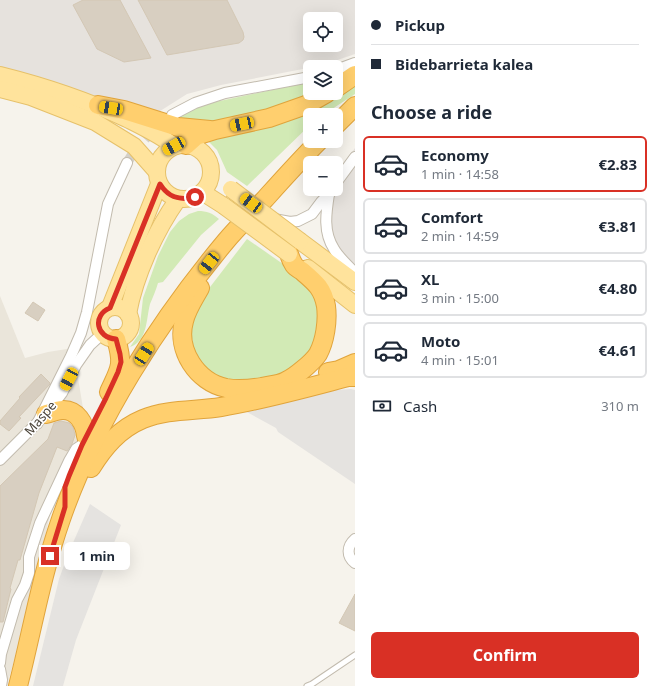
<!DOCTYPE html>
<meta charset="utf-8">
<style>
:root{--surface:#fff;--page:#f6f6f7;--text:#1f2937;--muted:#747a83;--line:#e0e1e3;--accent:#d93025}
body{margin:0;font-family:"Noto Sans",sans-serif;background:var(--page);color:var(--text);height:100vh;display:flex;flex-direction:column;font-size:15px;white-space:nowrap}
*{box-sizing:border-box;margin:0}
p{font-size:13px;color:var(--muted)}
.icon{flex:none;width:22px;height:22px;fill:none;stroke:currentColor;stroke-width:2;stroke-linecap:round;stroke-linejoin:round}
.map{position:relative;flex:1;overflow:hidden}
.panel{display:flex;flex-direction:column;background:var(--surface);width:300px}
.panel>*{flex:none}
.guide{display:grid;align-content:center;height:88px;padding:0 16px;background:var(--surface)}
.buttons{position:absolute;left:303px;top:12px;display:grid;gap:8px}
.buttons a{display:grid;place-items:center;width:40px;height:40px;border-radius:6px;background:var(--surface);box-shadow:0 4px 16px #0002;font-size:20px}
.end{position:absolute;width:18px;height:18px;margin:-9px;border:5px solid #d93025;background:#fff;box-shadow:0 0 0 2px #fff}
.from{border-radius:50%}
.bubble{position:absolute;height:28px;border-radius:6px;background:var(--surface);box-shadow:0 4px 16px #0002;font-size:13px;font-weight:700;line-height:28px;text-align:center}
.car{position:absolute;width:12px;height:24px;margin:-12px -6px;border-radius:5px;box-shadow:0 0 3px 1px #0007;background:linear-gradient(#f5c518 24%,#345 0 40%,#f5c518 0 76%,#345 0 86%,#f5c518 0)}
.guide b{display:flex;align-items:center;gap:14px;height:38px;font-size:15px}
.guide b+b{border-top:1px solid var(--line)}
.guide i{width:10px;height:10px;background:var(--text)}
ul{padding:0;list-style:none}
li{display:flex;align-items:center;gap:12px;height:56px;margin:0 8px 6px;padding:0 8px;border:2px solid var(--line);border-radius:6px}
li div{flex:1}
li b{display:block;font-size:15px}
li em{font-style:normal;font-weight:700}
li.on{border-color:var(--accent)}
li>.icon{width:36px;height:36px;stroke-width:1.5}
h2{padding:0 16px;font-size:18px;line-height:48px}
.pay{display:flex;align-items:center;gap:10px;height:44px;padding:0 16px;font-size:15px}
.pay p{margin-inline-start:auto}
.button{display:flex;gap:8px;margin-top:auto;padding:8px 16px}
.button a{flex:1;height:46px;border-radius:6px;background:var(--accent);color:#fff;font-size:16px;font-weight:700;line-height:46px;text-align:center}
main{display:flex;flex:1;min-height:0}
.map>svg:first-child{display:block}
</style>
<main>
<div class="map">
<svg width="355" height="686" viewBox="0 0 355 686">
<rect width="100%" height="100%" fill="#f6f3ec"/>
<path fill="#eae5da" d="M0,296L25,358L48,352L73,348L85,420L72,476L50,514L36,581L7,686H0Z"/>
<g fill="#e6e2dd" fill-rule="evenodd">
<path d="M0,0H355V54L323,65L221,85L187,94L157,113L0,69ZM310,19H336V45H310Z"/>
<path d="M355,148V269L327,242L330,189H336V174Z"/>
</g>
<g fill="#d2eab5">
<path d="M310,82V93L298,100L268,110L204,124L174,120L194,109L215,102Z"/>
<path d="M355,83V94L352,96L323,115H310V125L247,186L227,172L217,150L209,142L228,135Z"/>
<path d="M198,211C207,211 212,213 219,219L201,235L163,282L158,283C156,290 153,297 150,304C146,319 148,341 130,347L139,334L143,298L158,256L170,232L179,221L189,214Z"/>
<path d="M247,239L309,282L318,292L322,325L307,358L291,372L250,383L217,380L200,362L194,350L191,332L193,316L207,291Z"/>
</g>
<g fill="#e5e3e0">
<path d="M351,389L355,390V484L278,432L276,428L245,411L335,390Z"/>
<path d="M90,504L121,525L76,640L63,686H33L59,579L69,552Z"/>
</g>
<g fill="#d8cfc1" stroke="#d3c7b4">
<path d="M83,0H120L151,58L124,62L97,49L73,5Z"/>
<path d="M138,0H227L243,32L244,37L243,40L239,43L167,55Z"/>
<path d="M33,302L45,310L38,321L25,313Z"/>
<path d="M41,374L50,383V384L19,417L21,418L9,431L0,424V421L20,398L19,397Z"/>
<path d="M61,421L69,423L73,427L75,435L72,444L67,451L57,447L39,493L20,560H18L10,588L11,589L3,622H0V486L48,439L54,423Z"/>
<path d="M355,594V631L339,623Z"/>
</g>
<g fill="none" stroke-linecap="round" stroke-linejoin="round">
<path stroke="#d4d0c8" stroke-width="10" stroke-dasharray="10 5" stroke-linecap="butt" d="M127,163L135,150L155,128"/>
<g stroke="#c2bbae" stroke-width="7">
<path id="lane" d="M307,686L312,684L355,655"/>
</g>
<g stroke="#c2bbae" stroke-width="12">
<g id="street">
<path d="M336,70L355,63"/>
<path d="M172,115L195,103L225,93L310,77"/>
<path d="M336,183L355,157"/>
<path d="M329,194C326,213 323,232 334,249C339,258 348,265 355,273"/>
<path d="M274,219L290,222L298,221L312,214L321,202L330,193"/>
<path d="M37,424L71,356L81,333L87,312L108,204L127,163"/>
<path d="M0,460L46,414L62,393L76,365L90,345L102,334"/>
<path d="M355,539C347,546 346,556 355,563"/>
<path d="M0,663L1,654L17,600L25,585L29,573V557L40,523L69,461L76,449L82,445"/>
<path d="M0,669L2,680L1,686"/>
</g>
</g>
<g stroke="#e6c16a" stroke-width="18">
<g id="primary">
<path d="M0,75C44,86 86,100 127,119C143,127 160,135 174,146"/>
<path d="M0,89L31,97L95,122L134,146L157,172"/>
<circle cx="184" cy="172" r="27"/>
<path d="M202,192L224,206"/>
<path d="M300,241L355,282"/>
<path d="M308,268L355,305"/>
<circle cx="115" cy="323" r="16"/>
<path d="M110,307L159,184"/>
<path d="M128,314C135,275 156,230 178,199"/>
</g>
</g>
<g stroke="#e0a43c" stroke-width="20">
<g id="highway">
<path d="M336,88L355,75"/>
<path d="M98,105L124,110L178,127L210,130"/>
<path d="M336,125L355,106"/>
<path d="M186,145L196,136L215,130L269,118L306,105L327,93"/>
<path d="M200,288C194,299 187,309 184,321C176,350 197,382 226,388C238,390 250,389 262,387C270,385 279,385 286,381C295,377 313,362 318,354C325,341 328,321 326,306C323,289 316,283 303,272C301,270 296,268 294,265C292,262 290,257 289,254"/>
<path d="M328,372L339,370L355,363"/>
<path d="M109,392C120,368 124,365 116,339"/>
<path d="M46,414C51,413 57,410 62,410C77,409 85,424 86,436"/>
<path d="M91,468C104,447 119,429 143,419C167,409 195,411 221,407C263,400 306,388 348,377H355"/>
<path d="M18,686C32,631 42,573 61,519C95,421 159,321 226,241C238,227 252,213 265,199C283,179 300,160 319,141"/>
</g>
</g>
<use href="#lane" stroke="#fff" stroke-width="5"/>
<use href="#street" stroke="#fff" stroke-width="10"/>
<use href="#primary" stroke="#ffe39c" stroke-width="16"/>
<use href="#highway" stroke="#ffcf6e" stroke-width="18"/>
<g stroke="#e6c16a" stroke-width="18" stroke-linecap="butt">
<g id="primary-bridge">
<path d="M231,189L300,241"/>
<path d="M224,206L289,254"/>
</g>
</g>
<use href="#primary-bridge" stroke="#ffe39c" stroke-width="16"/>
</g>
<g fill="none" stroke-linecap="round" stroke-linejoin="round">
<path stroke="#d93025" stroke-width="5" d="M50,556L65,507V487L69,476L82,445L106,398L118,372L121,362L120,354L116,339C96,338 92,315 110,308L160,184C168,197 179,201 195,197"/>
</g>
<g text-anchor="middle" stroke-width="3" stroke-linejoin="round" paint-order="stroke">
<g font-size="13" fill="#4b4439" stroke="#fff">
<text transform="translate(40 418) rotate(-49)" y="5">Maspe</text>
</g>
</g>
</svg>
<div class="buttons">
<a><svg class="icon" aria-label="locate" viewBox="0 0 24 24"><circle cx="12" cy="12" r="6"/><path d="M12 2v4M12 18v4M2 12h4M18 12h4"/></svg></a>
<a><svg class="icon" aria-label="layers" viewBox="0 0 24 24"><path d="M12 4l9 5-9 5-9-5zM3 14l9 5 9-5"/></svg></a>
<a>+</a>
<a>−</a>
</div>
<i class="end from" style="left:195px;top:197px"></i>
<i class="end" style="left:50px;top:556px"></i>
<div class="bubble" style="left:64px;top:542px;width:66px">1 min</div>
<i class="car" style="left:111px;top:108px;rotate:279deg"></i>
<i class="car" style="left:242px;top:124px;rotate:258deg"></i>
<i class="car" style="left:174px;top:146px;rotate:241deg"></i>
<i class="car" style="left:251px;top:203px;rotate:306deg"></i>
<i class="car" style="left:209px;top:263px;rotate:218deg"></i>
<i class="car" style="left:144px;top:354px;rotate:33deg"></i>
<i class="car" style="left:69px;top:379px;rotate:208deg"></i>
</div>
<section class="panel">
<div class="guide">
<b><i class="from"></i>Pickup</b>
<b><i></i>Bidebarrieta kalea</b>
</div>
<h2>Choose a ride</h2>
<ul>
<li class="on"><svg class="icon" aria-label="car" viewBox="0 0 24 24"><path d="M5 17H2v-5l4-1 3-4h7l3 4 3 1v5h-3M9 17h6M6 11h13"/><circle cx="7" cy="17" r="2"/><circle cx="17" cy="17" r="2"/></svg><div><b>Economy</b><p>1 min · 14:58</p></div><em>€2.83</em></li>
<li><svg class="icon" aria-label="car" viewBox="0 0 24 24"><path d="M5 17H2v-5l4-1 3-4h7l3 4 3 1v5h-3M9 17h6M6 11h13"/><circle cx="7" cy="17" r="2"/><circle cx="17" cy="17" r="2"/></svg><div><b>Comfort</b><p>2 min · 14:59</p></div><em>€3.81</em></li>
<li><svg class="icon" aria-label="car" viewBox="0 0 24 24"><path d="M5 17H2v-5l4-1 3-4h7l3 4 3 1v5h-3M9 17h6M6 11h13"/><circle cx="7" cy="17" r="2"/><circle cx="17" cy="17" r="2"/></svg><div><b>XL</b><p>3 min · 15:00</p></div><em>€4.80</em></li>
<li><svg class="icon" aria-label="car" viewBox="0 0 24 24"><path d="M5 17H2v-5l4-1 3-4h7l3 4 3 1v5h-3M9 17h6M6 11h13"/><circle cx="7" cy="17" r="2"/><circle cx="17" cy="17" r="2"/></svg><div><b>Moto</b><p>4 min · 15:01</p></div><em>€4.61</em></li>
</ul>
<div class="pay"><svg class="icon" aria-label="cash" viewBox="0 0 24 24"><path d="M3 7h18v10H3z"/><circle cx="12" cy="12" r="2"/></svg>Cash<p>310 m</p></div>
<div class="button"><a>Confirm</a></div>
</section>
</main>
